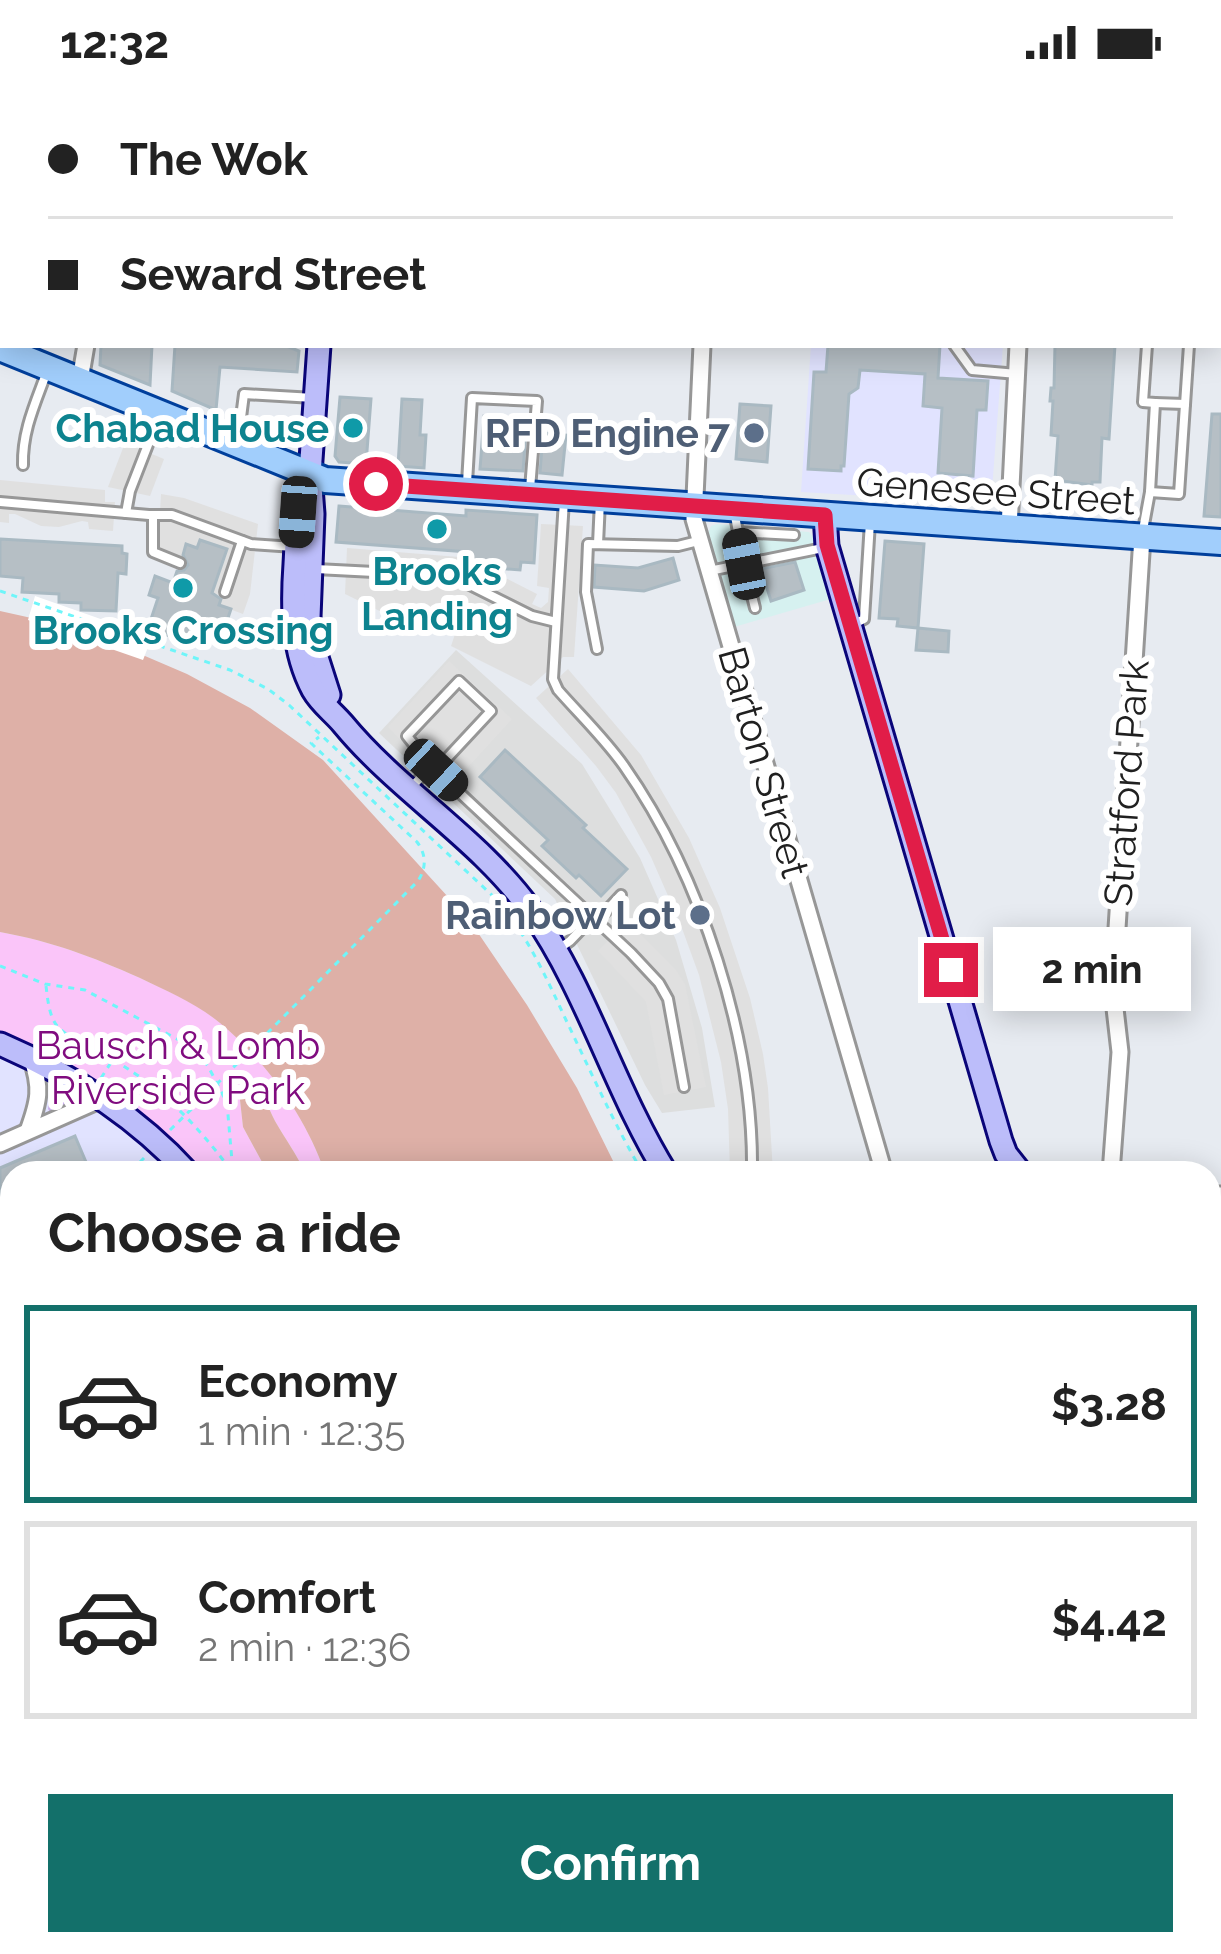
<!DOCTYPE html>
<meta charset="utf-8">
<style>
:root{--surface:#fff;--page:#f6f6f6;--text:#222;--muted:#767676;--line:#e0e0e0;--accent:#13706a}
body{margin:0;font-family:Raleway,sans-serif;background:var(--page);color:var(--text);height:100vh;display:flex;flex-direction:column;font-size:45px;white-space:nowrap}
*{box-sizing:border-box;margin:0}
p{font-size:39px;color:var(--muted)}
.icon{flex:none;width:66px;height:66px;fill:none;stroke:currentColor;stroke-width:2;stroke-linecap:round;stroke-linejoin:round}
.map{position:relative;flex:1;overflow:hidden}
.details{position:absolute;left:0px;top:1077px;width:1221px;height:795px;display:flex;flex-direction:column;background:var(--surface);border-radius:36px 36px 0 0;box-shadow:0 6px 30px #0003}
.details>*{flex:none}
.hud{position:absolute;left:0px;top:0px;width:1221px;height:264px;box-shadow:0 6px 30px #0003;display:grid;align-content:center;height:264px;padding:0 48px;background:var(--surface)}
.end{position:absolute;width:54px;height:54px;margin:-27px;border:15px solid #e11d48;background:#fff;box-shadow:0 0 0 6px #fff}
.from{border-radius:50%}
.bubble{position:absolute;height:84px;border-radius:0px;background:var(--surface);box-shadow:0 6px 30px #0003;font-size:39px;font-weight:700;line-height:84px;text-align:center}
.car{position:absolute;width:36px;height:72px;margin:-36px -18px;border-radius:15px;box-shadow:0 0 9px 3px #0007;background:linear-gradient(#222 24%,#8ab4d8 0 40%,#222 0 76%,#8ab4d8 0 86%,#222 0)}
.hud b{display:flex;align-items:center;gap:42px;height:114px;font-size:45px}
.hud b+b{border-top:3px solid var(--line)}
.hud i{width:30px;height:30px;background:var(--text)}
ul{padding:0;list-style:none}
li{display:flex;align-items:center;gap:36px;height:198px;margin:0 24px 18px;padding:0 24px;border:6px solid var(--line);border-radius:0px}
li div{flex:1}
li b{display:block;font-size:45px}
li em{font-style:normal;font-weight:700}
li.active{border-color:var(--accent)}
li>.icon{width:108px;height:108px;stroke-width:1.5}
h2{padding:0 48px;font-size:54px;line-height:144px}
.cta{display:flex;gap:24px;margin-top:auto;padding:24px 48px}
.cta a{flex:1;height:138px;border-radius:0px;background:var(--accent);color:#fff;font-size:48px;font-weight:700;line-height:138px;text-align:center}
.status{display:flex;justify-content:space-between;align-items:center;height:84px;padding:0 60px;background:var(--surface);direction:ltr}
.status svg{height:33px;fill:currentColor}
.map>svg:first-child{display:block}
</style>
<div class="status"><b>12:32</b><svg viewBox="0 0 49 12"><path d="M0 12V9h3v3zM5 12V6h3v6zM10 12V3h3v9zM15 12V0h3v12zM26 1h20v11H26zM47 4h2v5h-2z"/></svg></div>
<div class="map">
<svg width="1221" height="1870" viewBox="0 0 1221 1870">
<rect width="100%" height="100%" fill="#e7ebf1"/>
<g fill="#dddede">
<path d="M456,566L582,680L640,774L676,856L702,944L715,1023L662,1029L645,1001L555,815L379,649Z"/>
<path d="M738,1860H1006L993,1870H738Z"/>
</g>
<path fill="#d6f1f0" d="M717,440L809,448L816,456L834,514L734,543L707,451L711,442Z"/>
<g fill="#e1e3ff">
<path d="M811,261H1003L991,419L801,408Z"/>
<path d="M0,969L112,1030L177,1089H12V1860H412L411,1870H0Z"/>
</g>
<path fill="#c8adea" d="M54,998L77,1010V1015L52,1031L48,1025L51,1002Z"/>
<g fill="#fac5f9">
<path d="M0,848C54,858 90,872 140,894C167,907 197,919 220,939C266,976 306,1033 325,1089H305C297,1070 285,1055 275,1037C267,1021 262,1008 250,994L239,1007L243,1043L268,1089H200C186,1072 169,1058 152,1044C104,1003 59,973 0,951Z"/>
<path d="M12,1109V1301L0,1274V1114Z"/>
</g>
<g fill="#df85ae">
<path d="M62,1860H210L187,1870H66Z"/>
<path d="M270,1860H377V1870H247Z"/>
</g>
<g fill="#e0e0e0">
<path d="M125,359L164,375L150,412L108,403Z"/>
<path d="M0,396L105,406V418H115L113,447L89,445L88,438L82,437L59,443L41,442L15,430H9V439L0,438Z"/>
<path d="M161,410L184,414L258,440L250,510L243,530L219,521L221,512L212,509L227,465L201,456L198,464L186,461L182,473L158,465Z"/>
<path d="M541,440L583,442L574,573H563L531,602L451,562L455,550L407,526L400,537L345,510L347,464L459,473L458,485L470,490L476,479L537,510L532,520L541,524L548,518L549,504L537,502Z"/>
<path d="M449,577L512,635L448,705L388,643Z"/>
<path d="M568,585L641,671L689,754L720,824L750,914L763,970L768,1004L773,1089H730L728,1025L721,978L699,891L680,839L651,773L616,709L596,682L536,614Z"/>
<path d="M627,836L676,886L685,900L706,1003L664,1011L646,918L598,867Z"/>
</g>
<g fill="#deb0a7">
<path d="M0,527L54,539L124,563L187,590L250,624L323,676L470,837L527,921L577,1004L619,1089H325C306,1033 266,977 220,939C197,920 167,907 140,894C90,872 54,858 0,848Z"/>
<path d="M250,994C262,1008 267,1020 275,1037C285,1055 297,1070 305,1089H268L243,1043L239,1007Z"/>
<rect x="478" y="1860" width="213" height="10"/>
</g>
<path fill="#fff" d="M35,512L152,553L143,576L28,536Z"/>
<g fill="#b6bfc5" stroke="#a9b9c2" stroke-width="3">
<path d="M101,261H152L150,301L100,281Z"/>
<path d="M175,261H284L299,267L297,288L220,283L216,326L172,307Z"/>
<path d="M828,261H940L938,294L988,297L986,326H977L973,392L938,389L942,324L923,322L925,290L860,286L858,304L849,310L844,382H841V387L808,385L814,288H826Z"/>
<path d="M1055,261H1115L1109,355L1102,354L1100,398H1092V401L1055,396L1058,352L1051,351L1053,317H1050L1051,304H1054Z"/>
<path d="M340,313L371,315L366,380L339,378L335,372Z"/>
<path d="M402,315L422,316L420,351H426L424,384L398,382Z"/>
<path d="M740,320L771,322L767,378L736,375Z"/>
<path d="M1212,330H1221V433L1204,432Z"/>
<path d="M484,332L523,335L522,347L526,348L523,387L480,385Z"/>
<path d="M543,349L566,351L562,391L540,389Z"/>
<path d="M339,422L466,432V426L537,431L534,479L521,478L520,486L496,484V478L467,476L468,468L336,458Z"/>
<path d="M0,455L122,462V469L127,470L126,490L118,489L116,527L81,526V519L59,518V510L22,508L23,494L0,492Z"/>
<path d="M200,456L227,465L212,509L221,515L219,521L231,525L223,549L212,546L209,554L197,550L194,560L161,549L164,540L151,535L158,514L149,511L155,492L173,499L177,487L184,486L188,481L183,471L186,460L197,464Z"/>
<path d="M885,457L924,460L918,544L897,542L898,535L879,534Z"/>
<path d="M673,474L679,496L644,507L594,503L595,481L638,484Z"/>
<path d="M795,478L804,506L771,517L761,485Z"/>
<path d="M918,544L949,547L948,568L916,566Z"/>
<path d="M505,666L586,741L583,744L627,785L601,812L579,791L576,794L542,762L548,756L480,693Z"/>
<path d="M75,1052L86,1078L78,1082L82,1089H12V1109L0,1113V1084Z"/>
<path d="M0,1274L12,1301V1357L0,1362Z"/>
<path d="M12,1465V1656L0,1661V1470Z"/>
</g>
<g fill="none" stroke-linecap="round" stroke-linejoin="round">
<g stroke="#979797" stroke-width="14">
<g id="lane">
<path d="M954,261L972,286L1017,290"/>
<path d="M1155,319L1185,320"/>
<path d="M238,357L244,310L314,314"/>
<path d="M23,381C22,348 35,320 46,290"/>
<path d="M467,399L472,314L537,317L530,405"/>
<path d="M1150,408L1179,410L1189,261"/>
<path d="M564,416L553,595L558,606C580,631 605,655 624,682C701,792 754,955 752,1089"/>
<path d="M0,418L149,431H172L251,460L294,463"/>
<path d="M126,429L130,407L158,335"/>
<path d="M153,432V468L180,479"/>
<path d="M735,432L744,480L823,464"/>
<path d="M1143,446L1150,408L1155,319L1143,318L1147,261"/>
<path d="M738,448L794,451"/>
<path d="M598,460L600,417"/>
<path d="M316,485L452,492L532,532L556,538"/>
<path d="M709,487L744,480L755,524"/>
<path d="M225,508L242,457"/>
<path d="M852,541L864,535L870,438"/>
<path d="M597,565L586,508L588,460L678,462L698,457"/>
<path d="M436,686L491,627L459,597L407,652L431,682L631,869L659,899L668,915L684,1003"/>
<path d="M410,705L431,682"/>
<path d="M597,837L621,811"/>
<path d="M557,866L570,857L593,833"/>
<path d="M0,1738L12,1733"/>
</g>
</g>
<g stroke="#979797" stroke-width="21">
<g id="street">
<path d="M99,3V0"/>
<path d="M717,3V0"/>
<path d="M1031,3L1032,0"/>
<path d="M702,261L694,435L884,1089"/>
<path d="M80,296L86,261"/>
<path d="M1009,444L1018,261"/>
<path d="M28,1047C39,1017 42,1004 31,973"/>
<path d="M0,1060L104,1014"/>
<path d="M1111,1089L1120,968L1113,907L1142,453"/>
<path d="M1209,1111H1221"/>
<path d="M0,1410L12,1405"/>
<path d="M0,1690L12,1684"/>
<path d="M1209,1815L1221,1806"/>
<path d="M883,1870L885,1860"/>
<path d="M1140,1870L1153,1860"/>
</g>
</g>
<g stroke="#0a0579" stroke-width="27">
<g id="secondary">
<path d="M334,3V0"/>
<path d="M319,261L310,390L313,430L309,533L313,561L329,611"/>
<path d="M310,390C295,418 297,449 295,480C292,522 292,567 313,606C321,620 333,628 343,640C399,708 480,755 532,828C587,906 615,1007 666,1089"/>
<path d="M825,431L827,462L1001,1057L1006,1070L1021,1089"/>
<path d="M0,960C72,991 135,1031 188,1089"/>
<path d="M1209,1325L1221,1340"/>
<path d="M1209,1759L1221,1774"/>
<path d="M415,1870L416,1860"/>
<path d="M437,1870L438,1860"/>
</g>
</g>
<g stroke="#003f9c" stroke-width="30">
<path id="primary" d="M0,264L325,396L1221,458"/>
</g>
<g stroke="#6ff5f9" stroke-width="3" stroke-dasharray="6 6" stroke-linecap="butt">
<path d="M0,507L230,586L268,605L289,621L495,814C527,850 546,893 566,936C591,988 614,1040 643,1089"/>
<path d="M224,544L245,563"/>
<path d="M315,663L311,659L319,653"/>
<path d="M0,882L45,900L85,906L192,963L208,982L227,1019L233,1089"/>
<path d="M46,902C48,917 49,935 60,945C78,961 105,970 125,983C167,1009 203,1048 232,1088"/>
<path d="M101,994L112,977"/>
<path d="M170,1046L208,1009"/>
<path d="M138,1089L137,1081L147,1071"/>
<path d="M0,1121L12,1122"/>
<path d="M0,1140L12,1145"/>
<path d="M0,1198L12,1179"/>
<path d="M0,1206L12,1199"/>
<path d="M0,1237L12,1239"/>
<path d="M0,1717L12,1712"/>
<path d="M0,1758L12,1751"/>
<path d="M728,1860V1870"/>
</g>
<use href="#lane" stroke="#fff" stroke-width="8"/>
<use href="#street" stroke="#fff" stroke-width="15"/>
<use href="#secondary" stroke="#bcbdfa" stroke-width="21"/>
<use href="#primary" stroke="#a1cefc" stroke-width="24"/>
<path stroke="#6ff5f9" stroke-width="3" stroke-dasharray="6 6" stroke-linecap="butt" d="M208,1009L418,797C427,783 426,770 417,758L315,663"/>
</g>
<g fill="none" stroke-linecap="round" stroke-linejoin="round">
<path stroke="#e11d48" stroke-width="15" d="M376,400L825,431L827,461L951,886"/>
</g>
<g fill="#0f9aa8" stroke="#fff" stroke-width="4.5">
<circle cx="353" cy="344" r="12"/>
<circle cx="437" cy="445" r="12"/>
<circle cx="183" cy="504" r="12"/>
</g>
<g fill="#5c6f8a" stroke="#fff" stroke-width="4.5">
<circle cx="754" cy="349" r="12"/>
<circle cx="700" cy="831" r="12"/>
</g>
<g text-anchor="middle" stroke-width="12" stroke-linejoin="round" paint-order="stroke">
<g font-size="39" font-weight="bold" fill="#0d838f" stroke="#fff">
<text x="329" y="358" text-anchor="end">Chabad House</text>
<text x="437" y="501">Brooks<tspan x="437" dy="45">Landing</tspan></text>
<text x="183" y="560">Brooks Crossing</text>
</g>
<g font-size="39" font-weight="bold" fill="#4e5e75" stroke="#fff" text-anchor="end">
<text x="730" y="363">RFD Engine 7</text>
<text x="676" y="845">Rainbow Lot</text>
</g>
<g font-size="39" fill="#202020" stroke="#fff">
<text transform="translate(996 407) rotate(4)" y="14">Genesee Street</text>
<text transform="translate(764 678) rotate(74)" y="14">Barton Street</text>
<text transform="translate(1126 699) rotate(-86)" y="14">Stratford Park</text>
</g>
<g font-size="39" fill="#800c7f" stroke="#fff">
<text x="178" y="975">Bausch &amp; Lomb<tspan x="178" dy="45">Riverside Park</tspan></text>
</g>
</g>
</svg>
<i class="end from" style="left:376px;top:400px"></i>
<i class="end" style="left:951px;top:886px"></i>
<div class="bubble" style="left:993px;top:843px;width:198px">2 min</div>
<i class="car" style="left:298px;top:428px;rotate:184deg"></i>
<i class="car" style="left:744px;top:480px;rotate:349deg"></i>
<i class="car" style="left:436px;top:686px;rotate:133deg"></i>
<div class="hud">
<b><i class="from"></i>The Wok</b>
<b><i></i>Seward Street</b>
</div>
<section class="details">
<h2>Choose a ride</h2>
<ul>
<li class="active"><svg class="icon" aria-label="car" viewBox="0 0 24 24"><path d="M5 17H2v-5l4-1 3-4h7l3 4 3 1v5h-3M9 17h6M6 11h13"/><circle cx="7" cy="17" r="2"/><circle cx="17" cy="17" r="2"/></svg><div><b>Economy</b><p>1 min · 12:35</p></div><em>$3.28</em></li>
<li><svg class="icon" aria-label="car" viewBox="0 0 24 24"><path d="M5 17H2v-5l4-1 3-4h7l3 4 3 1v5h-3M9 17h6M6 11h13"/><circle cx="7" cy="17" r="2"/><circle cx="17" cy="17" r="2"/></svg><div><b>Comfort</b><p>2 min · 12:36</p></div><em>$4.42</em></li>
</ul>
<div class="cta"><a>Confirm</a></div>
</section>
</div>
